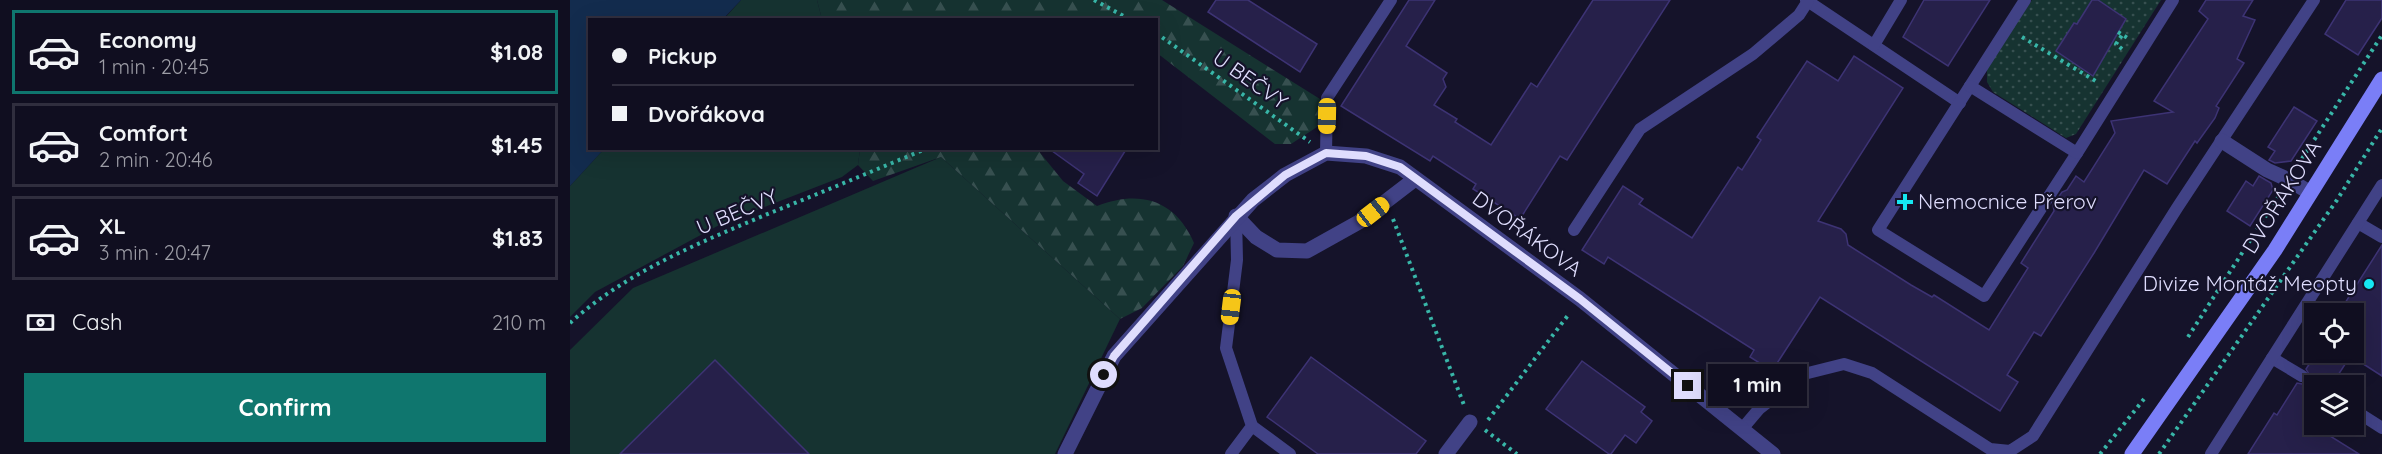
<!DOCTYPE html>
<meta charset="utf-8">
<style>
:root{--surface:#100e20;--page:#191729;--text:#f1f3f6;--muted:#9c9ca5;--line:#302e3e;--accent:#0f766e}
body{margin:0;font-family:Quicksand,sans-serif;background:var(--page);color:var(--text);height:100vh;display:flex;flex-direction:column;font-size:22px;white-space:nowrap}
*{box-sizing:border-box;margin:0}
p{font-size:20px;color:var(--muted)}
.icon{flex:none;width:33px;height:33px;fill:none;stroke:currentColor;stroke-width:2;stroke-linecap:round;stroke-linejoin:round}
.map{position:relative;flex:1;overflow:hidden}
.panel{display:flex;flex-direction:column;background:var(--surface);width:570px}
.panel>*{flex:none}
.guide{position:absolute;left:18px;top:18px;width:570px;height:132px;border-radius:0px;box-shadow:0 6px 24px #0002,0 0 0 2px var(--line);display:grid;align-content:center;height:132px;padding:0 24px;background:var(--surface)}
.buttons{position:absolute;left:1734px;top:303px;display:grid;gap:12px}
.buttons a{display:grid;place-items:center;width:60px;height:60px;border-radius:0px;background:var(--surface);box-shadow:0 6px 24px #0002,0 0 0 2px var(--line);font-size:30px}
.end{position:absolute;width:27px;height:27px;margin:-14px;border:8px solid #dfddfd;background:#111;box-shadow:0 0 0 3px #111}
.from{border-radius:50%}
.bubble{position:absolute;height:42px;border-radius:0px;background:var(--surface);box-shadow:0 6px 24px #0002,0 0 0 2px var(--line);font-size:20px;font-weight:800;line-height:42px;text-align:center}
.car{position:absolute;width:18px;height:36px;margin:-18px -9px;border-radius:8px;box-shadow:0 0 4px 2px #0007;background:linear-gradient(#f5c518 24%,#345 0 40%,#f5c518 0 76%,#345 0 86%,#f5c518 0)}
.guide b{display:flex;align-items:center;gap:21px;height:57px;font-size:22px}
.guide b+b{border-top:2px solid var(--line)}
.guide i{width:15px;height:15px;background:var(--text)}
ul{padding:10px 0 0;list-style:none}
li{display:flex;align-items:center;gap:18px;height:84px;margin:0 12px 9px;padding:0 12px;border:3px solid var(--line);border-radius:0px}
li div{flex:1}
li b{display:block;font-size:22px}
li em{font-style:normal;font-weight:800}
li.selected{border-color:var(--accent)}
li>.icon{width:54px;height:54px;stroke-width:1.5}
.pay{display:flex;align-items:center;gap:15px;height:66px;padding:0 24px;font-size:22px}
.pay p{margin-inline-start:auto}
.button{display:flex;gap:12px;margin-top:auto;padding:12px 24px}
.button a{flex:1;height:69px;border-radius:0px;background:var(--accent);color:#fff;font-size:24px;font-weight:800;line-height:69px;text-align:center}
main{display:flex;flex:1;min-height:0}
.map>svg:first-child{display:block}
</style>
<main>
<section class="panel">
<ul>
<li class="selected"><svg class="icon" aria-label="car" viewBox="0 0 24 24"><path d="M5 17H2v-5l4-1 3-4h7l3 4 3 1v5h-3M9 17h6M6 11h13"/><circle cx="7" cy="17" r="2"/><circle cx="17" cy="17" r="2"/></svg><div><b>Economy</b><p>1 min · 20:45</p></div><em>$1.08</em></li>
<li><svg class="icon" aria-label="car" viewBox="0 0 24 24"><path d="M5 17H2v-5l4-1 3-4h7l3 4 3 1v5h-3M9 17h6M6 11h13"/><circle cx="7" cy="17" r="2"/><circle cx="17" cy="17" r="2"/></svg><div><b>Comfort</b><p>2 min · 20:46</p></div><em>$1.45</em></li>
<li><svg class="icon" aria-label="car" viewBox="0 0 24 24"><path d="M5 17H2v-5l4-1 3-4h7l3 4 3 1v5h-3M9 17h6M6 11h13"/><circle cx="7" cy="17" r="2"/><circle cx="17" cy="17" r="2"/></svg><div><b>XL</b><p>3 min · 20:47</p></div><em>$1.83</em></li>
</ul>
<div class="pay"><svg class="icon" aria-label="cash" viewBox="0 0 24 24"><path d="M3 7h18v10H3z"/><circle cx="12" cy="12" r="2"/></svg>Cash<p>210 m</p></div>
<div class="button"><a>Confirm</a></div>
</section>
<div class="map">
<svg width="1812" height="454" viewBox="0 0 1812 454">
<defs>
<pattern id="forest-firs" width="22" height="20" patternUnits="userSpaceOnUse" patternTransform="scale(1.5)"><rect width="22" height="20" fill="#163331"/><path d="M5 1l3.5 6h-7zM16 11l3.5 6h-7z" fill="#375050"/></pattern>
<pattern id="park-dots" width="8" height="8" patternUnits="userSpaceOnUse" patternTransform="scale(1.5)"><rect width="8" height="8" fill="#163331"/><path d="M2 2h.1M6 6h.1" fill="none" stroke="#375050" stroke-width="1.8" stroke-linecap="round"/></pattern>
</defs>
<rect width="100%" height="100%" fill="#15132a"/>
<g fill="#163331">
<path d="M171,0H247L252,19L153,20Z"/>
<path d="M34,149H290L288,165L272,177L153,223L25,292L0,317V186Z"/>
<path d="M371,157L550,319L485,454H0V350L63,288Z"/>
</g>
<g fill="url(#forest-firs)">
<path d="M247,0H592L750,99L747,127L721,144H705L587,53L586,20L252,19Z"/>
<path d="M290,149H467L493,181L527,206C569,190 605,199 624,243L613,266L572,308L550,319L371,157L303,181L288,165Z"/>
</g>
<path fill="url(#park-dots)" d="M1462,0H1591L1506,134L1496,138L1423,92L1417,82V68Z"/>
<path fill="#132c4e" d="M0,0H171L153,19L20,20V148L34,149L0,186Z"/>
<g fill="#26204a" stroke="#3d3374" stroke-width="1.5">
<path d="M646,0H678L747,44L730,72L638,12Z"/>
<path d="M839,0H865L836,46L877,73L873,79L876,87L864,105L887,119L885,122L921,145L961,83L967,87L1023,0H1100L997,160L990,156L950,219L903,189L906,184L863,156L860,161L771,106Z"/>
<path d="M1354,0H1420L1378,66L1333,37Z"/>
<path d="M1522,0H1528L1556,19L1523,76L1486,51L1504,23L1507,24Z"/>
<path d="M1636,0H1683L1673,16L1685,20L1667,59L1674,63L1646,106L1649,108L1645,118L1627,143L1625,141L1597,184L1574,170L1524,253L1471,336L1464,332L1437,375L1448,382L1430,411L1250,297L1202,371L1180,357L1184,350L1038,257L1034,264L1012,250L1053,186L1073,199L1069,204L1122,238L1168,167L1172,170L1191,140L1187,137L1237,61L1268,81L1284,56L1333,88L1248,221L1271,229L1276,234L1278,245L1341,285L1362,297L1364,295L1419,330L1458,268L1451,263L1484,211L1483,205L1492,192L1497,190L1506,176L1514,182L1545,133L1541,121L1603,112L1584,101L1638,19L1629,11Z"/>
<path d="M1776,0H1812V18L1788,55L1755,34Z"/>
<path d="M1724,107L1747,121L1721,161L1705,163L1699,160L1705,151L1698,147Z"/>
<path d="M478,148H557L527,196L508,183L514,174Z"/>
<path d="M1689,176L1701,183L1703,190L1680,226L1657,211L1676,181L1683,186Z"/>
<path d="M1812,245V376L1784,358V314H1768Z"/>
<path d="M1747,352H1783L1761,386H1744V426L1789,454H1678L1704,413L1707,415L1727,383L1732,384L1739,381L1740,376L1736,369Z"/>
<path d="M741,357L856,441L846,454H748L697,417Z"/>
<path d="M145,360L239,454H50Z"/>
<path d="M1012,361L1075,407L1071,412L1082,421L1066,443L1055,435L1041,454H1039L976,409Z"/>
</g>
<g fill="none" stroke-linecap="round" stroke-linejoin="round">
<g stroke="#38b6a8" stroke-width="4" stroke-dasharray="3 4.5" stroke-linecap="butt">
<path d="M524,0L561,20"/>
<path d="M1548,32L1559,39"/>
<path d="M586,33L740,142"/>
<path d="M1452,37L1529,83"/>
<path d="M1552,49L1546,44L1552,35"/>
<path d="M1728,165L1812,35"/>
<path d="M823,219L894,405"/>
<path d="M0,323C58,271 129,243 200,213C253,192 305,170 358,148"/>
<path d="M1618,337L1710,194"/>
<path d="M918,420L999,314"/>
<path d="M915,430L947,454"/>
<path d="M1530,454L1574,399"/>
<path d="M1589,454L1767,200L1812,128"/>
</g>
<g stroke="#414286" stroke-width="12">
<path d="M1236,0L1390,103"/>
<path d="M1455,0L1308,230L1414,296L1507,153"/>
<path d="M1304,45L1331,0"/>
<path d="M1400,86L1507,153L1603,0"/>
<path d="M756,153L757,98L821,0"/>
<path d="M1788,223L1812,237"/>
<path d="M1004,230L1070,129L1183,54L1229,15L1238,1"/>
<path d="M1702,358L1732,376"/>
<path d="M1784,410L1812,428"/>
<path d="M682,426L720,454"/>
<path d="M1172,429L1189,409L1234,374L1274,364L1302,373L1420,449L1440,451L1463,436L1607,208L1744,0"/>
<path d="M661,454L682,426L656,348L667,260L666,216"/>
<path d="M1641,454L1812,185"/>
</g>
<g stroke="#414286" stroke-width="15">
<path d="M1652,141L1697,170L1719,180L1739,192"/>
<path d="M666,216L686,237L707,250L737,251L789,222L845,179"/>
<path d="M495,454L544,356L683,200L715,175L756,153L796,156L830,167L1010,299L1203,454"/>
<path d="M876,454L900,422"/>
</g>
<path stroke="#7a7ef7" stroke-width="15" d="M1562,454L1705,250L1812,79"/>
</g>
<g fill="none" stroke-linecap="round" stroke-linejoin="round">
<path stroke="#dfddfd" stroke-width="8" d="M534,375L544,356L666,216L715,175L756,153L796,156L830,167L1010,299L1118,386"/>
</g>
<g fill="#15e7f1" stroke="#15132a" stroke-width="2">
<path d="M1332 193h6v6h6v6h-6v6h-6v-6h-6v-6h6z"/>
<circle cx="1799" cy="284" r="6"/>
</g>
<g text-anchor="middle" stroke-width="4.5" stroke-linejoin="round" paint-order="stroke">
<g font-size="21" fill="#dfddfd" stroke="#15132a">
<text transform="translate(680 80) rotate(35)" y="7">U BEČVY</text>
<text transform="translate(1712 197) rotate(-58)" y="7">DVOŘÁKOVA</text>
<text transform="translate(167 212) rotate(-23)" y="7">U BEČVY</text>
<text transform="translate(957 234) rotate(36)" y="7">DVOŘÁKOVA</text>
</g>
<g font-size="21" fill="#dfddfd" stroke="#15132a" text-anchor="start">
<text x="1348" y="209">Nemocnice Přerov</text>
<text x="1787" y="291" text-anchor="end">Divize Montáž Meopty</text>
</g>
</g>
</svg>
<div class="buttons">
<a><svg class="icon" aria-label="locate" viewBox="0 0 24 24"><circle cx="12" cy="12" r="6"/><path d="M12 2v4M12 18v4M2 12h4M18 12h4"/></svg></a>
<a><svg class="icon" aria-label="layers" viewBox="0 0 24 24"><path d="M12 4l9 5-9 5-9-5zM3 14l9 5 9-5"/></svg></a>
</div>
<i class="end from" style="left:534px;top:375px"></i>
<i class="end" style="left:1118px;top:386px"></i>
<div class="bubble" style="left:1138px;top:364px;width:99px">1 min</div>
<i class="car" style="left:757px;top:116px;rotate:181deg"></i>
<i class="car" style="left:803px;top:212px;rotate:52deg"></i>
<i class="car" style="left:661px;top:307px;rotate:187deg"></i>
<div class="guide">
<b><i class="from"></i>Pickup</b>
<b><i></i>Dvořákova</b>
</div>
</div>
</main>
